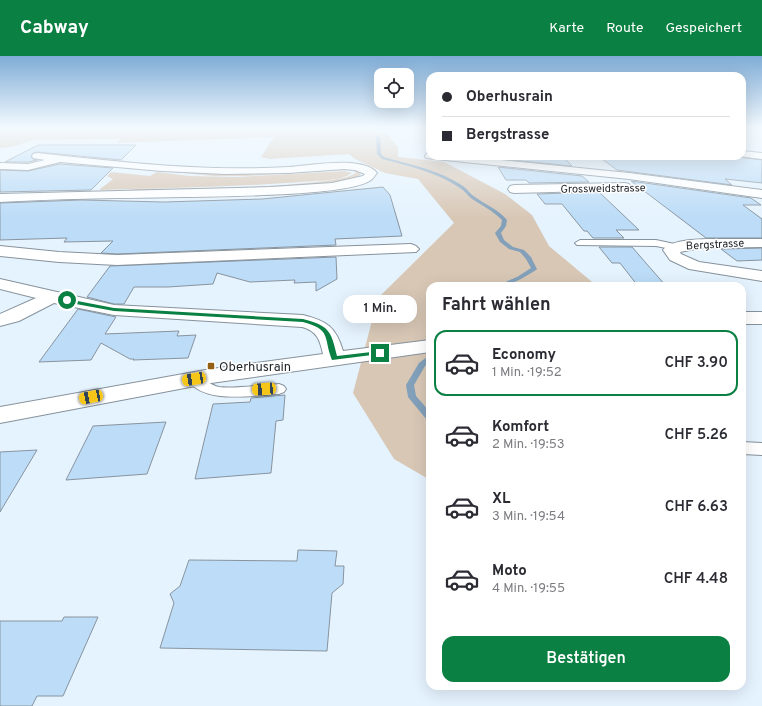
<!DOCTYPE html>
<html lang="de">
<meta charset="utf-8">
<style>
:root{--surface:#fff;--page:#f2f2f3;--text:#2b2b33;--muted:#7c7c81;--line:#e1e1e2;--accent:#0b8043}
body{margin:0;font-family:Overpass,sans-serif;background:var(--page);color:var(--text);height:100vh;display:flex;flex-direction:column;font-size:15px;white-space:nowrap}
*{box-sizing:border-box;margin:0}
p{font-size:13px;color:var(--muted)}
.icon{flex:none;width:22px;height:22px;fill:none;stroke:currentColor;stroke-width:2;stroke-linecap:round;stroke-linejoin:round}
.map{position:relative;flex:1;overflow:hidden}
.panel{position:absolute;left:426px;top:226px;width:320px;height:408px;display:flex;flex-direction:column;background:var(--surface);border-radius:12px;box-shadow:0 4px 16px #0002}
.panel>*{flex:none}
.top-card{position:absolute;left:426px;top:16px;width:320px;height:88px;border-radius:12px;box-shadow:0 4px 16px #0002;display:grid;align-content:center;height:88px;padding:0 16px;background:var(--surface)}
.tools{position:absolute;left:374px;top:12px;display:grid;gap:8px}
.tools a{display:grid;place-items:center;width:40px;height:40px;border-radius:8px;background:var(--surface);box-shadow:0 4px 16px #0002;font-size:20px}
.end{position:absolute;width:18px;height:18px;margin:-9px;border:5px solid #0b8043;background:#fff;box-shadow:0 0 0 2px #fff}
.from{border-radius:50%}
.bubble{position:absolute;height:28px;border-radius:12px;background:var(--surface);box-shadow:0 4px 16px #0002;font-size:13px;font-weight:600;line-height:28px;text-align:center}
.car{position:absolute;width:12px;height:24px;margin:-12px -6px;border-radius:5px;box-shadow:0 0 3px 1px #0007;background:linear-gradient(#f5c518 24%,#345 0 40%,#f5c518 0 76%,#345 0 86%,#f5c518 0)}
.top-card b{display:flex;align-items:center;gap:14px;height:38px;font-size:15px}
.top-card b+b{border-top:1px solid var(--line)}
.top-card i{width:10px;height:10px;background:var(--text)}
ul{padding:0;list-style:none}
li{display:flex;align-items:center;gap:12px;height:66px;margin:0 8px 6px;padding:0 8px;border:2px solid transparent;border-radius:12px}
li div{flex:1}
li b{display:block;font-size:15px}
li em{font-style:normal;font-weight:600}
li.active{border-color:var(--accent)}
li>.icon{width:36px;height:36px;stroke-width:1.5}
h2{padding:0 16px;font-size:18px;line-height:48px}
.cta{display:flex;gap:8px;margin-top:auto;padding:8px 16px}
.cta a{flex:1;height:46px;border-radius:12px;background:var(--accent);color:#fff;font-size:16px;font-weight:600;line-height:46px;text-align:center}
header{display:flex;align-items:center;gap:24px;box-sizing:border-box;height:56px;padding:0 20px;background:var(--accent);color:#fff}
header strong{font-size:19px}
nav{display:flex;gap:22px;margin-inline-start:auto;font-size:14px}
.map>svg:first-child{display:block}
</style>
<header>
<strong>Cabway</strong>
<nav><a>Karte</a><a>Route</a><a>Gespeichert</a></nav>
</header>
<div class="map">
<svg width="762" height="650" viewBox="0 0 762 650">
<rect width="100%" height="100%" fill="#e5f3fe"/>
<g fill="#d8c7b5">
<path d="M0,71H387L376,76L388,78L398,91V101L444,106L505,138L532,159L549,190L597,230H430V424L394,403L353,337L378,242L454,167L418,123L385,117L355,103L349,98L270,103L261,101L274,81L117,87L120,83L33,84L12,91L0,92Z"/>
<path d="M341,113L358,115L361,118C350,135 153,135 122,136C135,131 160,133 174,133C202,133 340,130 356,117L353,115L344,114L246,120H213L164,115L272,116Z"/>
<path d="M345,115L352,117C339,126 316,124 301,126C234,131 167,132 99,134L113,123L107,120L111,116L150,120L157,116L189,120L236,121Z"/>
</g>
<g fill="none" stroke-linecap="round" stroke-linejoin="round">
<g fill="#82a0ba" fill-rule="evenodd">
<path d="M378,80L380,81L381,98L384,101C412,109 439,114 463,130C467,133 470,138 475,141C486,149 498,153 507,164L506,170L501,177L504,184L513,191L524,194L531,201L537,213L536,214C523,222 511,230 496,230L517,221L531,212L526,203L520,196L509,193L500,186L495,177L501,170L502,164C493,155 483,150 472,143C468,140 465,135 460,132C437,116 409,110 382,103L377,98L376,81Z"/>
<path d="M427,301H430V307L425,310L414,329L416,340L430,356V365L427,364L408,341L406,329L419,307Z"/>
</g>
</g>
<g fill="#bcdcf7" stroke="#88949f">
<path d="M38,89H136L121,104L37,96L33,97L31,101L33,103L37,104L28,106H5Z"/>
<path d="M490,100H562L572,110L491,102Z"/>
<path d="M598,100H737L738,101L762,104V127L725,123L732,129L617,114Z"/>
<path d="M60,108L113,112L91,134L0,136V114L28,115Z"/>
<path d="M498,111L582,120L589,126L529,127L526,124H506Z"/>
<path d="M631,125L751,142L761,149H743L762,163V182H706Z"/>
<path d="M383,131L390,139L402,180L335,183L336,189L117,198L101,197L113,185L64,186L67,182L0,184V147L81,144L164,146L262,143Z"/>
<path d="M599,136L639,174H616L624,182H593L587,175H584L562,148H545L537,138Z"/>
<path d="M599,191H632L666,230H638L620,207H612Z"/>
<path d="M762,192V204L737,205L721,193Z"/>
<path d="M336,201L337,223L316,235V226L294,227L295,224L250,226L217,217L213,228L168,231H134L124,248H114L87,241L110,210Z"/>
<path d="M78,253L116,261L105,278L179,275L177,280L196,279L188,302L133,304L134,303H130L101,287L91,304L39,306Z"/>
<path d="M285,339L283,364L276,365L271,417L195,423L213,348L250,346L251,342Z"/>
<path d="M166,366L147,418L66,424L93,370Z"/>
<path d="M37,394L0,456V396Z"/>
<path d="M298,494L337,495L335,510H344L343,528L332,537L327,595L160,592L174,547L170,538L180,530L189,504L297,505Z"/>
<path d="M64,561H98L63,640H37L32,650H0V565H62Z"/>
</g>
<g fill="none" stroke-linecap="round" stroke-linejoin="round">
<g stroke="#86929c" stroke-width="2">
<g id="lane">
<path d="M580,184H656L679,189L681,191L676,194L656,190L577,189L575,187Z"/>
<path d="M194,319C203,321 209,329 219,331C233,333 264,329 279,328L284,330L286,333L284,336L279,338C252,339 204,349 187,323L189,320Z"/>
<path d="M742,386L762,387V399L742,398Z"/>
</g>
</g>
<g stroke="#86929c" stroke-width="2">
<g id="street">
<path d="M742,95L762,97V103L738,100H742Z"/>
<path d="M37,97C120,106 204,116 288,111C308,110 363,99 377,117C375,119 373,123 371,124C358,134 305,137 288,138C192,143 96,140 0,146V138L271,131L332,127L363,120L365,118L355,114L344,113L288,117L225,118L162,115L60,106L28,114L0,113V107L28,108L45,104L33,102L32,100L33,98Z"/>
<path d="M430,97V100H461L629,117L762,134V142L629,123L426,102L425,100L426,98Z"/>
<path d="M625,127L629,128L631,131L629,134L514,137L510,136L508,133L510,130L514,129Z"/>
<path d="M714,183H762V191L700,192L680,196L681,198L699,206L762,215V225L689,213L670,204L663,194C671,183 702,183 714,183Z"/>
<path d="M411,188L416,190L419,193L416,196L117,209L59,206L0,200V190L59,196L117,199Z"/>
<path d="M0,223L114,249L303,259C327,265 336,271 343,295L430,284V296L211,327L0,367V351L211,313L323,298C320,284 317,275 302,271L114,259L54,247L19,265L0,270V258L36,242L0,233Z"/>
<rect x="742" y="256" width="20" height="12"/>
</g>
</g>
<use href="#lane" fill="#fff" fill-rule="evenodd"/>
<use href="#street" fill="#fff" fill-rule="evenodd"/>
</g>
<linearGradient id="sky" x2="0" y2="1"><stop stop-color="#7facd6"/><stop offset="0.44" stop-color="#f3faff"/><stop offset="1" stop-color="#f3faff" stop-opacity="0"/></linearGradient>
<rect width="762" height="162" fill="url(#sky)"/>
<path fill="#0b8043" d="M67,243L114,252L303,263C329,270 331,274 337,300L380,295L383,297L380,298L332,304C323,281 332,274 303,266L114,255L65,246V243Z"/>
<rect fill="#936013" stroke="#fefefe" stroke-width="1.5" x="207" y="306" width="8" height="8" rx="2"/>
<g text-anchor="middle" stroke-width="3" stroke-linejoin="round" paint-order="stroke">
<g font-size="11" fill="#1d2226" stroke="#fefefe">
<text transform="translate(603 132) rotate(-1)" y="4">Grossweidstrasse</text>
<text transform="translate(715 188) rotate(-3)" y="4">Bergstrasse</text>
</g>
<g font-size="13" fill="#1d2226" stroke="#fefefe" text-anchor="start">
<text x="219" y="315">Oberhusrain</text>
</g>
</g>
</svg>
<div class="tools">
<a><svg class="icon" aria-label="locate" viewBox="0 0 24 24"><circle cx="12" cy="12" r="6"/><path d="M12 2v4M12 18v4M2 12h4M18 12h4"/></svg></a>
</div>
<i class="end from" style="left:67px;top:244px"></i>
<i class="end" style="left:380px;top:297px"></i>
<div class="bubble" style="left:343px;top:239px;width:74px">1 Min.</div>
<i class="car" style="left:194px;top:323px;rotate:261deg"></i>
<i class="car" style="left:264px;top:333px;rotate:266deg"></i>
<i class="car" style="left:91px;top:341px;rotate:259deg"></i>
<div class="top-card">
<b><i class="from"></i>Oberhusrain</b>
<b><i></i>Bergstrasse</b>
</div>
<section class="panel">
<h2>Fahrt wählen</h2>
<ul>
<li class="active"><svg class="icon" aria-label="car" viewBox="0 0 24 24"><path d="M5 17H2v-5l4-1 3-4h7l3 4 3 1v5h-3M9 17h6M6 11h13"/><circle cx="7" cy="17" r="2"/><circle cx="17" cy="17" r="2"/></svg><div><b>Economy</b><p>1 Min. · 19:52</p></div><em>CHF 3.90</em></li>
<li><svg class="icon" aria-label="car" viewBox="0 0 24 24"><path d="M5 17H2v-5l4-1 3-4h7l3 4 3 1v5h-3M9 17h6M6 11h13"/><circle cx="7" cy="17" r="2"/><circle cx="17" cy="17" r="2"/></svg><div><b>Komfort</b><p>2 Min. · 19:53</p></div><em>CHF 5.26</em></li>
<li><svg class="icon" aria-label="car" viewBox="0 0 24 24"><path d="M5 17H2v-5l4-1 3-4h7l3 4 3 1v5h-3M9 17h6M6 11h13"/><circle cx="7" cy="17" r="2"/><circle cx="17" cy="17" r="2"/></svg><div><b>XL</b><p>3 Min. · 19:54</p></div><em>CHF 6.63</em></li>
<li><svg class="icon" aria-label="car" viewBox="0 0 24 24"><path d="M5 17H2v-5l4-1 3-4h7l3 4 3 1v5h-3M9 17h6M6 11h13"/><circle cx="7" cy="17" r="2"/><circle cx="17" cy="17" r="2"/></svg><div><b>Moto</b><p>4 Min. · 19:55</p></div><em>CHF 4.48</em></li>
</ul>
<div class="cta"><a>Bestätigen</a></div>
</section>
</div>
